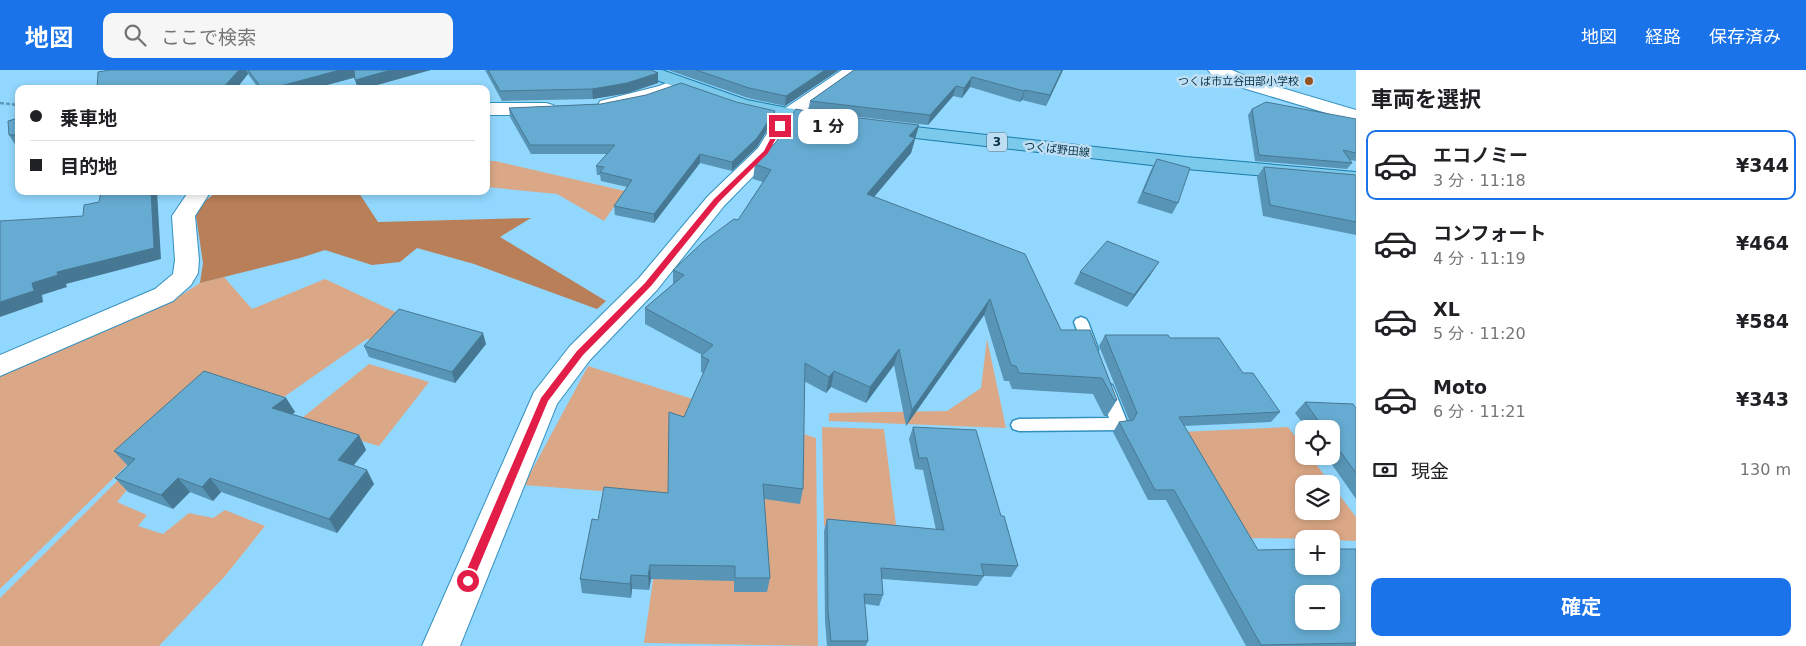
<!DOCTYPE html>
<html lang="ja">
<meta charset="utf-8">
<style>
:root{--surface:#fff;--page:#f6f6f6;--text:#202124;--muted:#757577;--line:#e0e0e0;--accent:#1a73e8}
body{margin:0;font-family:"DejaVu Sans","Noto Sans JP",sans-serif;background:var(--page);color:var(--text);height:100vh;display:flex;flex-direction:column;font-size:19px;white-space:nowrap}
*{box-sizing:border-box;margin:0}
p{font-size:16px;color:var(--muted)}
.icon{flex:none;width:28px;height:28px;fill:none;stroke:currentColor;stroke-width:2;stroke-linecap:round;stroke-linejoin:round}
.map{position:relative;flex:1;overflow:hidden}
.details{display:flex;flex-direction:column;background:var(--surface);width:450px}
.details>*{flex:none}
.banner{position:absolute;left:15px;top:15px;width:475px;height:110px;border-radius:10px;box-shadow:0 2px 8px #0003;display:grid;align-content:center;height:110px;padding:0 15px;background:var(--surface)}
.buttons{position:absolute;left:1295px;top:350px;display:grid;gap:10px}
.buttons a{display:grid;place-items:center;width:45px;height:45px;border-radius:10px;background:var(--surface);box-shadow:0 2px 8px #0003;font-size:25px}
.end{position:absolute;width:22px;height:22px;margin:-11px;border:6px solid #e11d48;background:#fff;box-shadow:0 0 0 2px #fff}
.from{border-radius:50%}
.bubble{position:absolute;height:35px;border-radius:10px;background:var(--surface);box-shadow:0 2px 8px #0003;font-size:16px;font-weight:700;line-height:35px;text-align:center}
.banner b{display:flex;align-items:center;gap:18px;height:48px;font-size:19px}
.banner b+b{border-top:1px solid var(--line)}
.banner i{width:12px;height:12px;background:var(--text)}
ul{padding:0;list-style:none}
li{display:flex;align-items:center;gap:15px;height:70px;margin:0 10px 8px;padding:0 5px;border:2px solid transparent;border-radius:10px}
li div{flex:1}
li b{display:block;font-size:19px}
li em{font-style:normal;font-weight:700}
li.current{border-color:var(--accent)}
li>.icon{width:45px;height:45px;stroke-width:1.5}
h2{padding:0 15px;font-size:22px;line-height:60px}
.pay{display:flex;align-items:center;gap:12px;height:55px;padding:0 15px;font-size:19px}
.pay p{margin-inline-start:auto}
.button{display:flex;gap:10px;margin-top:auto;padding:10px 15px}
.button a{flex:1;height:58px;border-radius:10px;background:var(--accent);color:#fff;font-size:20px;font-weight:700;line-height:58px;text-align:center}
header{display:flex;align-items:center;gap:30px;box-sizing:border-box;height:70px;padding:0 25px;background:var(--accent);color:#fff}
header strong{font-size:24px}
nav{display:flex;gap:28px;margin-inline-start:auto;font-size:18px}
.search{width:350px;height:45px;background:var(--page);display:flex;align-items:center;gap:12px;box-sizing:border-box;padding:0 18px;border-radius:10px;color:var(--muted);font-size:19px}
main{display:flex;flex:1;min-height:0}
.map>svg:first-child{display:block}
</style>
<header>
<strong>地図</strong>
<div class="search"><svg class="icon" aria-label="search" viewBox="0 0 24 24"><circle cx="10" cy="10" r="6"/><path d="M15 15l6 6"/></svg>ここで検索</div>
<nav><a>地図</a><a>経路</a><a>保存済み</a></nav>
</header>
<main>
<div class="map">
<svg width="1356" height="576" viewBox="0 0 1356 576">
<rect width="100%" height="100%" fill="#92d7fe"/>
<g fill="#dba887">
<path d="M486,91H495L625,121L604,151L557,124L486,117Z"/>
<path d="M224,207L252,239L325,209L404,246L376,271L367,269L278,331L215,309L0,519V304L180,226L200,213Z"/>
<path d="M987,269L1006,358L829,351V343L947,341L981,318Z"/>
<path d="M369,294L429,312L379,376L297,352Z"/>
<path d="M588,296L816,368L818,576L644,573L665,426L524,415Z"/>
<path d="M822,357L884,359L897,463L824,456Z"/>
<path d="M1288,357L1304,378V386H1310L1331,414H1304V441H1331V414L1356,447V471L1331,470V469L1238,468L1180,362Z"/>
<path d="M124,404L134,411L117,432L147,445L138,456L163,464L189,443L213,448L225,440L265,456L225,506L159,576H0V528Z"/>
</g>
<path fill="#b97f58" d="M218,121H355L359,123L378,152L531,148L500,167L606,231L597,239L474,194L417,178L400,192L372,195L325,180L300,188L200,213L203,193L196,146L201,134Z"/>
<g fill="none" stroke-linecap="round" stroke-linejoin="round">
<g stroke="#3290be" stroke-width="3">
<g id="service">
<path d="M1081,247L1086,249L1088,252L1098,279L1096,283L1091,284L1086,283L1084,279L1074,252L1076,249Z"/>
<path d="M1106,313L1112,315L1114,319L1128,354L1126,358L1120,360L1019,361L1013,359L1011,355L1013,351L1019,349L1109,348L1098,319L1100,315Z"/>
</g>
</g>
<g stroke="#3290be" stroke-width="2">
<g id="minor">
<path d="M842,0H863L795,48L773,86L724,136L657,220L590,290L557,334L460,576H422L534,322L570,276L639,208L708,126L758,78L781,41Z"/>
<path d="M1208,0H1232L1255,10L1356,40V52L1243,18L1211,4Z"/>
<path d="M679,8L685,9L688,13C678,28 625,36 607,41L600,39L598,35L600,31L659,16Z"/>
<path d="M486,33H546L553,35L555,39L553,43L546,45H486Z"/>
<path d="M189,121H211L195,146L199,190L198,203L191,215L173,231L0,306V285L155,219L173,204L175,190L172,146Z"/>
</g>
</g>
<g stroke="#1a7ca8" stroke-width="2">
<g id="primary">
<path d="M637,0H662L747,30L829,46L836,48L839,52L836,56L829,58L736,39L640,4Z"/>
<path d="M879,53L1186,87L1356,102V114L1186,99L872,63L869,59L872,55Z"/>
</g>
</g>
<path stroke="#5f9ab9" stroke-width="2.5" stroke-dasharray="4 2" stroke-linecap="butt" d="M0,33L19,35"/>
<use href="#service" fill="#fff" fill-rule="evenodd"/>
<use href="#minor" fill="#fff" fill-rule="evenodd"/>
<use href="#primary" fill="#7bc9eb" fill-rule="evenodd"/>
</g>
<g fill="#5894b5">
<path d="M110,0H431L355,7L312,19H259L248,4L236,19H97Z"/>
<path d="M485,0H651L658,3V13L628,23L593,29L502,31Z"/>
<path d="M668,0H839L785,36L748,28Z"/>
<path d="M854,0H1063L1046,36L1022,30L1020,32L970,17L962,28L953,26L928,55L808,41L810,31Z"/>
<path d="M601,34L774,49L757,77L732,101L700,93L654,153L615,145L614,136L627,117L601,111L600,105H597L596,96L607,84H531L510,47L509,38Z"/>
<path d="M1252,39L1356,49V91L1350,90L1352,93L1347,99L1255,91L1248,45Z"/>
<path d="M816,43L919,55L911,83L874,127L1061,260H1090L1117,330L1107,346H1104L1093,324L1012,319L1009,311H1004L984,245L906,356L894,295L866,333L831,317L826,323L804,311L803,419L800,434L764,429L770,508L767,522H734V511L651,509L649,520L632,519L631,528L582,523L580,509L598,450L668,423L684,347L704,303L701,302V286L702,285L645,254V238L673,214V200L738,150L763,112L753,109L755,94Z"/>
<path d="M19,48V76H16L9,65Z"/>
<path d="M1157,89L1178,133L1172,144L1137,133L1151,100Z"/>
<path d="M1264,97L1356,105V165L1263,146L1257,107Z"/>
<path d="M1080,202L1151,204L1127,237L1074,214Z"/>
<path d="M1105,265L1170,268L1243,303L1280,342L1271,352L1184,356L1258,480L1356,479V576H1246L1166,430H1148L1113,362L1119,352L1129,350L1099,276Z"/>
<path d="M486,274L455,313L369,287L364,276Z"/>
<path d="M286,328L295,342L292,344L359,365L366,380L354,395L374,414L337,463L221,422L213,431L190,422L173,439L128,422L115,408L128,396L114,381Z"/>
<path d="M1305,332L1356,338V429L1326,386H1331V359H1307L1295,343Z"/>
<path d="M913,357L1001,446L1018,496L1011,507L984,506L977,516L882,509L883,525L879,536L865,534L868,571L866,576H827L825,551L824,461L827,449L936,460L923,400L915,399L909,369Z"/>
</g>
<g fill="#477893">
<path d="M239,0H246L248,4L236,19H222Z"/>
<path d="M340,0H355L357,7L312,19H269Z"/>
<path d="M391,0H431L363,19H358L355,10Z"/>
<path d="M825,0H839L785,36L786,26Z"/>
<path d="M1062,0H1063L1046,36L1050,25Z"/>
<path d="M658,3V13L628,23L593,29L592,19Z"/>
<path d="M972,7L970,17L962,28L964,18Z"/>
<path d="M956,16L953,26L928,55L930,45Z"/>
<path d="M1025,20L1022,30L1020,32L1024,21Z"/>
<path d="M775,41L774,49L757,77L732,101V92Z"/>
<path d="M919,55L911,83L863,140L867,124L909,66Z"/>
<path d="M700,84V93L654,153V144Z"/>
<path d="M151,121H157L161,189L66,214L67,217L42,225L43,232L0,247V232L32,213Z"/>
<path d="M1159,192L1151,204L1127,237L1134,225Z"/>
<path d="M990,229L984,245L906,356L912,340Z"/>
<path d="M483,263L486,274L455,313L452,302Z"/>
<path d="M899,279L894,295L866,333L870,317Z"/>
<path d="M834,301L831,317L826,323L829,307Z"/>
<path d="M286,328L295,342L281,353L272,338Z"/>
<path d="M359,365L366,380L346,404L338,390Z"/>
<path d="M367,400L374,414L337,463L329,449Z"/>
<path d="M178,408L190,422L173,439L161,425Z"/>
<path d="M210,408L221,422L213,431L202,417Z"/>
<path d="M650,495L651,509L649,520L648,506Z"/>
<path d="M631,505L632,519L631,528L630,514Z"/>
</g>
<g fill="#66acd2" stroke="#477893" fill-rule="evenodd">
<path d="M110,0H239L222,19H97L98,2Z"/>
<path d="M248,0H340L269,19H262Z"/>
<path d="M354,0H391L355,10Z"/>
<path d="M488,0H651L658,3L627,13L592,19L500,21Z"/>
<path d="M696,0H825L786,26L749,18Z"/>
<path d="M854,0H1062L1050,25L1025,20L1024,21L972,7L964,18L956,16L930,45L810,31Z"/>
<path d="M681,13L736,32L775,41L757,68L732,92L700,84L654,144L614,136L632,110L600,102L604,97L596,96L615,75H530L509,38L601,34L646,25Z"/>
<path d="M1266,32L1356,49V83L1343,80L1352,93L1259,85L1252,39Z"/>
<path d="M796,39L816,43L919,55L909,66L915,68L867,124L1025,184L1061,260H1090L1117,330H1114L1102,308L1019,303L1016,296L1011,295L990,229L912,340L899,279L870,317L834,301L829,307L805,293L803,419L763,414L770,508H735V496L650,495L648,506L631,505L630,514L580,509L592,449L598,450L604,417L668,423L669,342L684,347L709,290L701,286L713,275L645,238L684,205L673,200L703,172L734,149L738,150L771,100L755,94L776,72Z"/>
<path d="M19,48V65H9L8,51Z"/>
<path d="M1157,89L1190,98L1178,133L1143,122Z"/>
<path d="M1264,97L1356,105V152L1270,135Z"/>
<path d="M101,121H151L154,178L57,202L58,205L32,213L34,221L0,232V151L83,146L84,135L99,132Z"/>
<path d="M1107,171L1159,192L1134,225L1080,202Z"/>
<path d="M399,239L483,263L452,302L364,276Z"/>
<path d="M1105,265H1168L1170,268H1219L1243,303H1253L1280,342L1179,347L1258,480L1304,479V496H1331V479H1356V573L1261,575L1174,420H1155L1119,352L1133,350L1137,343ZM1304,524H1331V551H1304Z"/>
<path d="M204,301L286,328L272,338L359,365L338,390L367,400L329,449L210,408L202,417L178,408L161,425L115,408L135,389L114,381Z"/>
<path d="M1305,332L1353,334L1356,338V403L1331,369V359H1324Z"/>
<path d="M913,357L976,360L1001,446H1004L1018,496L981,494L984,506L881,498L883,525L864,524L868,571H831L828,541L827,449L944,460L927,388H919Z"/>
</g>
<path fill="#e11d48" d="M780,55L783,56L768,83L719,132L651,216L583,285L548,331L471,515H464L462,511L541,328L577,281L645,213L714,129L764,81L777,56Z"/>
<circle fill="#94521f" stroke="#bedff3" stroke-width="2" cx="1309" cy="11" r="5"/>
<g text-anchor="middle" stroke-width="5" stroke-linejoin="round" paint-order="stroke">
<g font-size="11" fill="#093144" stroke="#bedff3" text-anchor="end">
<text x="1299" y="15">つくば市立谷田部小学校</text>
</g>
<g font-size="11" fill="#093144" stroke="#bedff3">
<text transform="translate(1057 79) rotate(6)" y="4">つくば野田線</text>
</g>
<rect fill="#bedff3" stroke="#3f6578" stroke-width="1" x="987" y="62.5" width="20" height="19" rx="4"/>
<g font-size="12" font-weight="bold" fill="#093144">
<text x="997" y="76">3</text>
</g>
</g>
</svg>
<div class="buttons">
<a><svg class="icon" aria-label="locate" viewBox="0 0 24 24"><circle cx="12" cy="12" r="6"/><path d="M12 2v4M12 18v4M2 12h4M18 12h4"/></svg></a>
<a><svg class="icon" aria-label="layers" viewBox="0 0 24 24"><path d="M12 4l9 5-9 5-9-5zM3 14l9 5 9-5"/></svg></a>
<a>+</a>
<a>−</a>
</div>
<i class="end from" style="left:468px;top:511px"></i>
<i class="end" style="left:780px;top:56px"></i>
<div class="bubble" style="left:798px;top:39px;width:60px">1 分</div>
<div class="banner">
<b><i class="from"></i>乗車地</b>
<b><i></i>目的地</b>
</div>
</div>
<section class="details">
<h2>車両を選択</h2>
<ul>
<li class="current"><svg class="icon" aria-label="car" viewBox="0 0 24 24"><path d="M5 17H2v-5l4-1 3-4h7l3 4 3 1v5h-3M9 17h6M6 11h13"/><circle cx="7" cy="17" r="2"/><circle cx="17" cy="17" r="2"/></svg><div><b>エコノミー</b><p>3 分 · 11:18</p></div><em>¥344</em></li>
<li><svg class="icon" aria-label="car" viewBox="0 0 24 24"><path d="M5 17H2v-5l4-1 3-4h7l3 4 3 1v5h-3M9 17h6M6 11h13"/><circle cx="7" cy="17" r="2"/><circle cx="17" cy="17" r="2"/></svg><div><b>コンフォート</b><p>4 分 · 11:19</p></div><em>¥464</em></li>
<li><svg class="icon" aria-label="car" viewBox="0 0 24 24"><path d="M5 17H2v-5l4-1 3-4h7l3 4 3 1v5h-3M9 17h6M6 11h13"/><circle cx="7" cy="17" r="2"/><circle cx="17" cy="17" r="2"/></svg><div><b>XL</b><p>5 分 · 11:20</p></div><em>¥584</em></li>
<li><svg class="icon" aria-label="car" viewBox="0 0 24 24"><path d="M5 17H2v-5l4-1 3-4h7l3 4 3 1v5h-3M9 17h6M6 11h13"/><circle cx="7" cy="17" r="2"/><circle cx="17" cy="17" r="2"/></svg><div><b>Moto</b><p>6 分 · 11:21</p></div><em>¥343</em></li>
</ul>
<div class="pay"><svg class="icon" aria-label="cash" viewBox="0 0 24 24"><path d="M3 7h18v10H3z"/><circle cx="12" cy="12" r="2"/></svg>現金<p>130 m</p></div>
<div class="button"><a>確定</a></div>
</section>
</main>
